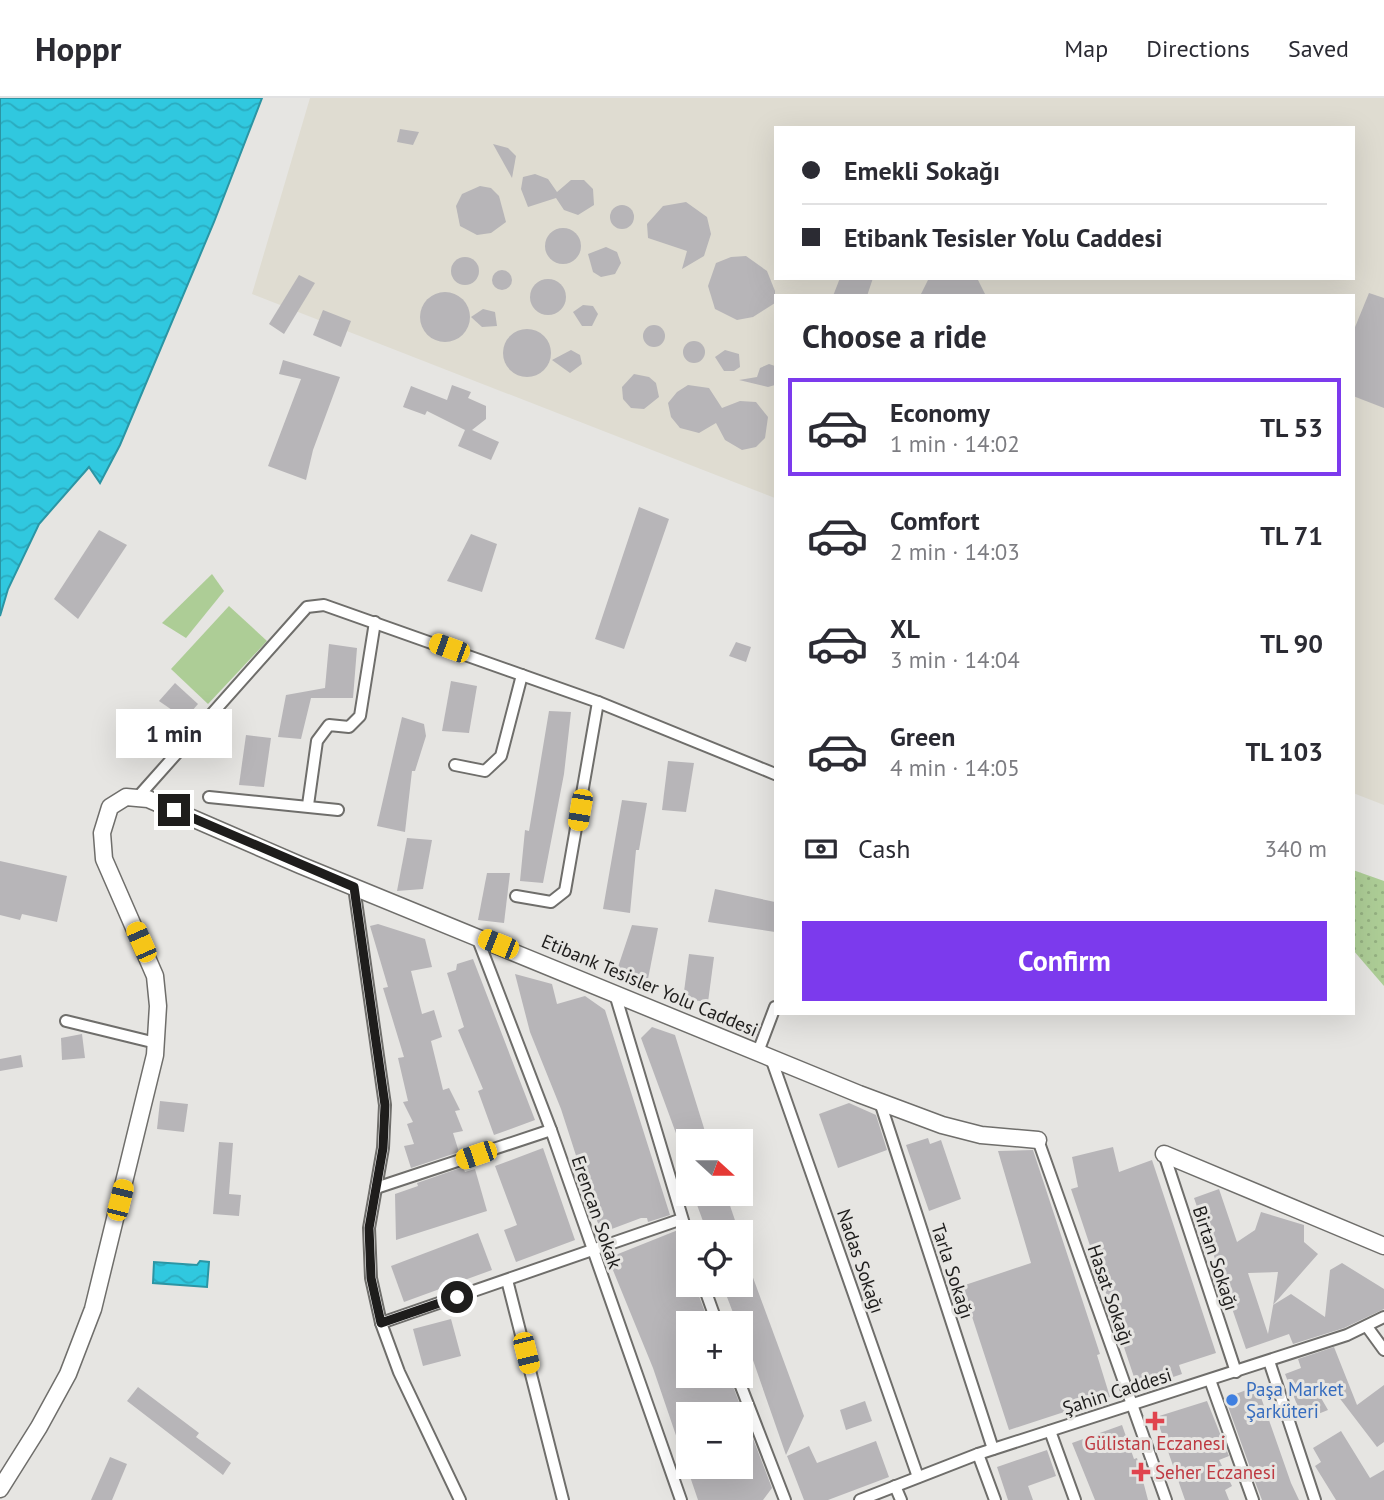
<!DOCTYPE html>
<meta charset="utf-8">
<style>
:root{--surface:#fff;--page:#f7f7f7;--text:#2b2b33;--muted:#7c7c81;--line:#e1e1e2;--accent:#7c3aed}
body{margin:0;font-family:"PT Sans",sans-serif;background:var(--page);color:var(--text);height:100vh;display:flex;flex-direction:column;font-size:26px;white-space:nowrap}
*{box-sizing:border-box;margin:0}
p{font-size:23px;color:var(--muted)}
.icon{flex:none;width:38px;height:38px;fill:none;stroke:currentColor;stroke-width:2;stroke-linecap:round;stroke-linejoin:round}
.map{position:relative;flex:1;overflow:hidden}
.details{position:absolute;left:774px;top:196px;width:581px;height:721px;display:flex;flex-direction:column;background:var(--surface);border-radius:0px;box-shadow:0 7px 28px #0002}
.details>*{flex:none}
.top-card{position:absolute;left:774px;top:28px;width:581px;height:154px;border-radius:0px;box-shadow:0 7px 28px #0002;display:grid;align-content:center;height:154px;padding:0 28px;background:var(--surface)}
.needle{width:46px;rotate:111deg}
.tools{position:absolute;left:676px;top:1031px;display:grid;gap:14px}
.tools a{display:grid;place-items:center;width:77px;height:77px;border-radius:0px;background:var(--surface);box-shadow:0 7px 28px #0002;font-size:35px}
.end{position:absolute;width:32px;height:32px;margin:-16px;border:9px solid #1e1d1c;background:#fff;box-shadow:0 0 0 4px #fff}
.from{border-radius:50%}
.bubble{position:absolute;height:49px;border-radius:0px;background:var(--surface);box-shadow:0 7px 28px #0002;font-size:23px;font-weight:700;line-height:49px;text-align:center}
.car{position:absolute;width:21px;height:42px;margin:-21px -10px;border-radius:9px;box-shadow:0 0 5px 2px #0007;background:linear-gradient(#f5c518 24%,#345 0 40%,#f5c518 0 76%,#345 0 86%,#f5c518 0)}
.top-card b{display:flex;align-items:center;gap:24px;height:66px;font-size:26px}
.top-card b+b{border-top:2px solid var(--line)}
.top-card i{width:18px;height:18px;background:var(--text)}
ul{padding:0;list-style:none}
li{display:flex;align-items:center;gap:21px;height:98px;margin:0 14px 10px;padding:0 14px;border:4px solid transparent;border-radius:0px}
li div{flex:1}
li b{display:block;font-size:26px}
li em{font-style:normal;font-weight:700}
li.current{border-color:var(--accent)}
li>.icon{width:63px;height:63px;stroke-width:1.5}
h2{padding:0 28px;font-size:32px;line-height:84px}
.pay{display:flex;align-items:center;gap:18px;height:77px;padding:0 28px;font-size:26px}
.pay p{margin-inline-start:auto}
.action{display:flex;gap:14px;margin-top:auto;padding:14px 28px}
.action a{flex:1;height:80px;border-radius:0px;background:var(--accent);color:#fff;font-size:28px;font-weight:700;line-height:80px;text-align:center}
header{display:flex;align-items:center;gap:42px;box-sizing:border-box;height:98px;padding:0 35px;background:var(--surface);border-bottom:2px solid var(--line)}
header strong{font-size:33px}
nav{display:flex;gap:38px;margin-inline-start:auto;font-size:24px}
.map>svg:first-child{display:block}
</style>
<header>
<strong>Hoppr</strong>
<nav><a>Map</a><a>Directions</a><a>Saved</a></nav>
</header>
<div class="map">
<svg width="1384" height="1402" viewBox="0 0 1384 1402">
<defs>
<pattern id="grass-dots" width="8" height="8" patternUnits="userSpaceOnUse" patternTransform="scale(1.75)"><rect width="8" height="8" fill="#adcd96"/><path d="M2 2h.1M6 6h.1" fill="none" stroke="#94b081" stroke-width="1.8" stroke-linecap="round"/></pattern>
<pattern id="water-waves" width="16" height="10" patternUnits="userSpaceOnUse" patternTransform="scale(1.75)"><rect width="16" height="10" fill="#30c8df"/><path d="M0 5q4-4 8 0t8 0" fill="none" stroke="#2aabbf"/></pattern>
</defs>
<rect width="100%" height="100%" fill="#e6e5e2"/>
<path fill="#dfdcd1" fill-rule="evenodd" d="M310,0H1384V707L1353,695V198H775V400L252,196ZM775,30H1353V180H775Z"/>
<path fill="url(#grass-dots)" d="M1353,772L1384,783V888L1353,852Z"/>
<g fill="#adcd96">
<path d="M212,476L224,493L186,540L162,525Z"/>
<path d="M229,508L267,543L208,606L171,571Z"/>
</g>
<g fill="url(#water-waves)" stroke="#2b95a4" stroke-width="2">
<path d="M0,0H262L214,124L120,347L100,385L89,369L39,426L8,491L0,518Z"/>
<path d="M200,1163L209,1164L207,1189L153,1185L154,1164L197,1167Z"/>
</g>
<g fill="#b7b5b8" fill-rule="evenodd">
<path d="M400,31L419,34L413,47L397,44Z"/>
<path d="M493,46L508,50L516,58L512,80Z"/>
<path d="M535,76L548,81L557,94L571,82H584L593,91L594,107L578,117L564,112L556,100L528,109L521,91L523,79Z"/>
<path d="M480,88L491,90L499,98L506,124L491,135L477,137L460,128L456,108L462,96Z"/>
<path d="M686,104L707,119L711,136L704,158L682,171L687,153L648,140L647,126L663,108Z"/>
<circle cx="622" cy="119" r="12"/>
<circle cx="563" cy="148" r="18"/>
<path d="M606,149L617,154L621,165L615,176L601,179L593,174L588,156Z"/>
<path d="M746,158L767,173L775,193V205L753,219L737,222L715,211L708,188L716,165L731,159Z"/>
<circle cx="465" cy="173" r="14"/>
<circle cx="502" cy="182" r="10"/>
<path d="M299,177L315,185L284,236L269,226Z"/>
<path d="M840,180H873L867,198H833Z"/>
<path d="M929,180H977L986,198H920Z"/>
<circle cx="548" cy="199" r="18"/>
<circle cx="445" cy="219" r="25"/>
<path d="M1369,195L1384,200V310L1353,298V234Z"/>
<path d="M583,207L593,208L598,216L592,228H582L573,214Z"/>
<path d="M483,211L495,214L497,228L482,229L471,219Z"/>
<path d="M323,212L351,223L341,249L313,237Z"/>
<circle cx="654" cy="238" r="11"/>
<circle cx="527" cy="255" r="24"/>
<circle cx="694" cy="254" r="11"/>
<path d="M571,252L580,257L582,266L570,275L552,262Z"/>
<path d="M725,252L739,256L740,269L734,273H724L715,259Z"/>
<path d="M283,262L340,279L313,352L306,382L268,368L301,281L279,276Z"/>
<path d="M769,266L775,268V287L768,289L739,282L757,279L760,270Z"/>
<path d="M634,276L649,279L656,285L659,299L644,311L631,310L623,301L622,289Z"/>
<path d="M452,287L471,294L468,300L486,308V321L472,332L499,344L491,362L458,348L465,332L427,313L425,317L403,309L411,288L447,302Z"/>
<path d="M688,287L709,290L722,310L740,303L756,304L768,319L765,340L756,349L742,352L725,342L716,325L699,335L680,330L671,319L668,305L677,294Z"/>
<path d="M639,409L669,421L624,551L595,541Z"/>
<path d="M99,432L127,447L78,521L54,501Z"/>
<path d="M471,436L497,446L482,494L447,483Z"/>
<path d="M736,544L751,549L746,564L729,558Z"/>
<path d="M329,546L357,550L353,600H311L301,641L278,639L286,597L325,590Z"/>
<path d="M451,583L477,588L469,635L442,633Z"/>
<path d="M175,585L198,606L185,621L159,603Z"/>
<path d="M549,613L571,614L564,676L543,785L520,783L525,732L529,733Z"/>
<path d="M402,619L424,626L426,638L415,673H412L405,734L377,728Z"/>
<path d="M246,637L271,640L264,689L239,687Z"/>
<path d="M668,663L694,665L686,714L662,712Z"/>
<path d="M622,702L647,705L639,752H636L630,815L603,811Z"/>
<path d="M407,740L432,742L423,791L397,793Z"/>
<path d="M0,763L67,778L57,824L22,816L20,822L0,817Z"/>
<path d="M487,775H510L504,825L478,822Z"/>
<path d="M715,791L775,804V834L708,824Z"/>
<path d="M378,826L425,841L432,869L411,873L422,916L434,912L442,939L431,943L443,992L449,990L460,1012L455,1013L463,1033L453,1035L459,1054L411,1070L404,1048L414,1046L407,1026L413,1024L403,1004L408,1003L398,960L404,959L383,890L388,889L370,828Z"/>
<path d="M632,827L658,830L648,881L616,875Z"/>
<path d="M689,856L714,859L708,904L683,901Z"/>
<path d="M473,861L535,1022L494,1037L478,993L483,991L458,932L464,929L447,875L456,872L457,866Z"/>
<path d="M515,876L552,886L557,906L585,898L605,912L670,1117L648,1124L647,1120H641L601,1135L561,1011L530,934Z"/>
<path d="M652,929L675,937L708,1043H688V1068L641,940Z"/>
<path d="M82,936L85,960L62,962L61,940Z"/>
<path d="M21,957L23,969L0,973V961Z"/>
<path d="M160,1003L188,1006L184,1034L157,1031Z"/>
<path d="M849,1005L876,1017L887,1052L838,1070L819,1016Z"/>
<path d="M928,1040L930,1046L941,1042L961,1101L929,1113L906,1047Z"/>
<path d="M219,1044L233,1045L229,1096L241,1097L239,1118L213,1116Z"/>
<path d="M1113,1049L1119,1074L1152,1062L1216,1255L1179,1267L1182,1276L1138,1291L1071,1091L1078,1089L1072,1059Z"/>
<path d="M543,1050L575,1142L516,1164L504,1132L517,1127L495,1068Z"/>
<path d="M1033,1052L1100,1256L1097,1257L1110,1299L1009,1332L962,1188L1031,1165L998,1053Z"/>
<path d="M463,1069L465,1074L475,1071L487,1113L396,1142L395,1096L418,1088L417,1085Z"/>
<path d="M1219,1091L1237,1144L1255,1132L1261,1114L1304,1127V1144L1318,1156L1273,1207L1291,1196L1325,1219L1330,1172L1342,1165L1384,1191V1211L1344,1230L1293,1246L1289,1236L1246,1251L1194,1100ZM1278,1174L1273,1208L1268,1236L1248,1175Z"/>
<path d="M693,1096H726L739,1134H707Z"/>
<path d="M678,1132L688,1158V1193L696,1190L709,1225H688V1278H729L772,1390L763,1402H698L653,1270L608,1160ZM688,1316H740V1368H688Z"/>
<path d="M478,1135L492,1172L404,1204L391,1168Z"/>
<path d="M741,1147L804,1318L786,1357L740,1225H737L722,1186H740Z"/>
<path d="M451,1221L461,1258L423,1268L413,1231Z"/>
<path d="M1334,1249L1357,1307L1384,1287V1344L1377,1349L1328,1285L1317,1293L1328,1312L1303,1322L1285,1276L1301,1270L1298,1261Z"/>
<path d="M1257,1288L1291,1385L1299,1402H1262L1257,1389L1225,1300Z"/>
<path d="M138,1289L199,1335L196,1339L231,1365L223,1377L127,1303Z"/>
<path d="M865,1303L872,1323L846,1332L840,1312Z"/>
<path d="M1207,1303L1229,1358L1219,1362L1232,1388L1225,1392L1229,1402H1185L1156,1319Z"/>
<path d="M1122,1327L1134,1361L1137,1360L1148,1402H1095L1072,1345Z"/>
<path d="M1341,1333L1370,1380L1384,1372V1402H1336L1315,1368L1321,1364L1313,1350Z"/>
<path d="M876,1343L889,1379L828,1402H804L787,1358L809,1348L817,1365Z"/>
<path d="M1047,1352L1056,1378L1028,1388L1033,1402H1008L997,1369Z"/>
<path d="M110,1359L127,1366L112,1402H91Z"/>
</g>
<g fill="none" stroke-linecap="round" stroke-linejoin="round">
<g stroke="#6f6e6b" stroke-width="14">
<g id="street">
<path d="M455,667L485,673L501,658L522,577"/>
<path d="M209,699L338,712"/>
<path d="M137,700L307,509L324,507L598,604L775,676"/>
<path d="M308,707L317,643L329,627L349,629L360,618L375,524"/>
<path d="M354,789L385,1007L383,1050L369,1130L371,1180L381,1225L399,1274L460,1402"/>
<path d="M516,798L551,804L565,793L598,604"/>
<path d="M477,839L551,1032L681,1402"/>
<path d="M615,896L688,1139"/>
<path d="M66,923L156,945"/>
<path d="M758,954L775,909"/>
<path d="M771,960L918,1379"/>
<path d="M880,1004L993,1351"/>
<path d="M1038,1042L1166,1402"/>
<path d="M1164,1056L1236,1274"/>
<path d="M376,1090L551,1032"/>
<path d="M507,1182L563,1402"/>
<path d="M703,1186L717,1225"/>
<path d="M381,1225L682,1121"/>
<path d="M1368,1230L1384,1252"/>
<path d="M1269,1263L1315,1402"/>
<path d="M737,1278L785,1402"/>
<path d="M1210,1282L1253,1402"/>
<path d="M1050,1333L1075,1402"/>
<path d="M978,1356L995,1402"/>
<path d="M895,1388L901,1402"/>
<path d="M860,1402L978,1356L1347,1237L1384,1219"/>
</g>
</g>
<g stroke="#6f6e6b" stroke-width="19">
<g id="secondary">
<path d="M1164,1056L1384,1148"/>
<path d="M0,1391L39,1329L68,1276L93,1211L155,957L158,908L155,878L104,761L102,735L110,709L126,699L148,701L300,767L859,996L942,1027L981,1037L1038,1042"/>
</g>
</g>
<use href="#street" stroke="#fff" stroke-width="10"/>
<use href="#secondary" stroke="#fff" stroke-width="16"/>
</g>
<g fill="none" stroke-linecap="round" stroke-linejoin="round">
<path stroke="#1e1d1c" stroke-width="9" d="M174,712L354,789L385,1007L383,1050L369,1130L371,1180L381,1225L457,1199"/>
</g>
<circle fill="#3f7fe0" stroke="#e6e5e2" stroke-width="2.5" cx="1232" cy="1302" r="7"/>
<g fill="#e0444e" stroke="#e6e5e2" stroke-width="2.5">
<path d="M1151.5 1312.5h7v7h7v7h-7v7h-7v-7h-7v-7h7z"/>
<path d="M1137.5 1363.5h7v7h7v7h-7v7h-7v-7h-7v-7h7z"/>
</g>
<g text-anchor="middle" stroke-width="6" stroke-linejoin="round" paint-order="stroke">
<g font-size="19" fill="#1e1d1c" stroke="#e6e5e2">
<text transform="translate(650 887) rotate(23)" y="7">Etibank Tesisler Yolu Caddesi</text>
<text transform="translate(597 1114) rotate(71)" y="7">Erencan Sokak</text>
<text transform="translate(1216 1160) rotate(72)" y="7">Birtan Sokağı</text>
<text transform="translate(861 1163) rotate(71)" y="7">Nadas Sokağı</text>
<text transform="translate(953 1173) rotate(72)" y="7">Tarla Sokağı</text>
<text transform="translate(1111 1197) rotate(71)" y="7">Hasat Sokağı</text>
<text transform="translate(1117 1293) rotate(-18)" y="7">Şahin Caddesi</text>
</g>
<g font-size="19" fill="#366cbe" stroke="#e6e5e2" text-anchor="start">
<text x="1246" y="1298">Paşa Market<tspan x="1246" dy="22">Şarküteri</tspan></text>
</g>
<g font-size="19" fill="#be3a42" stroke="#e6e5e2">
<text x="1155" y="1352">Gülistan Eczanesi</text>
<text x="1155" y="1381" text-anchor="start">Seher Eczanesi</text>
</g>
</g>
</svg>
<div class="tools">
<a><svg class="needle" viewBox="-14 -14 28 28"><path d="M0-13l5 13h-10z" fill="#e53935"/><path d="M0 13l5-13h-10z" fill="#7c7c81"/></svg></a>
<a><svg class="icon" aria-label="locate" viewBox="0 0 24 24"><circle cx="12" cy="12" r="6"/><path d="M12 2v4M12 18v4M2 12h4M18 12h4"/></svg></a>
<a>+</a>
<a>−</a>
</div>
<i class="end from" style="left:457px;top:1199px"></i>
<i class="end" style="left:174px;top:712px"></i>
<div class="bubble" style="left:116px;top:611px;width:116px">1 min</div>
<i class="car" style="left:449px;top:550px;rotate:290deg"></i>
<i class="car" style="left:580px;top:712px;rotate:190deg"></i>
<i class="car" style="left:141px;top:844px;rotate:336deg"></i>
<i class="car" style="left:498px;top:846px;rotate:292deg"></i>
<i class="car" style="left:476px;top:1057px;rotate:251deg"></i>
<i class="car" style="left:120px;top:1102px;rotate:14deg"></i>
<i class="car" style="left:526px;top:1255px;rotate:166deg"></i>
<div class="top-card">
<b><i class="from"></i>Emekli Sokağı</b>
<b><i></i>Etibank Tesisler Yolu Caddesi</b>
</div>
<section class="details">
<h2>Choose a ride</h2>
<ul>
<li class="current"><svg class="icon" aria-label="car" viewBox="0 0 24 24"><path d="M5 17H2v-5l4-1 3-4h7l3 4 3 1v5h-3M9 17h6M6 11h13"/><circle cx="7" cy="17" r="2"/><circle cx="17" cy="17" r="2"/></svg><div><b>Economy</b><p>1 min · 14:02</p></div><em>TL 53</em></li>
<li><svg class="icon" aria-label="car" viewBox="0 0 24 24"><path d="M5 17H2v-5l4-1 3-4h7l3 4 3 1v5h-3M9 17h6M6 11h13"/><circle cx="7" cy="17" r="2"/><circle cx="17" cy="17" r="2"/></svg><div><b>Comfort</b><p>2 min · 14:03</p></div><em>TL 71</em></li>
<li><svg class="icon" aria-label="car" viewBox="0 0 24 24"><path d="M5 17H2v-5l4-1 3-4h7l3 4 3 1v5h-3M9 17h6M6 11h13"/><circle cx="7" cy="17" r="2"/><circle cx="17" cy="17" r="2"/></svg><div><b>XL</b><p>3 min · 14:04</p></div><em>TL 90</em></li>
<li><svg class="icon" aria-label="car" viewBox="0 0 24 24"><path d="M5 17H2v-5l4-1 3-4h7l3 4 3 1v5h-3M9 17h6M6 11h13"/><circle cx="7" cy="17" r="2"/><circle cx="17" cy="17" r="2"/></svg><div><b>Green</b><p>4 min · 14:05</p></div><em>TL 103</em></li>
</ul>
<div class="pay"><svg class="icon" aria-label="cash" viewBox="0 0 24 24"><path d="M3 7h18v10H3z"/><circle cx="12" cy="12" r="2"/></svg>Cash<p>340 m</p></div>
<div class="action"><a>Confirm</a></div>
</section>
</div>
